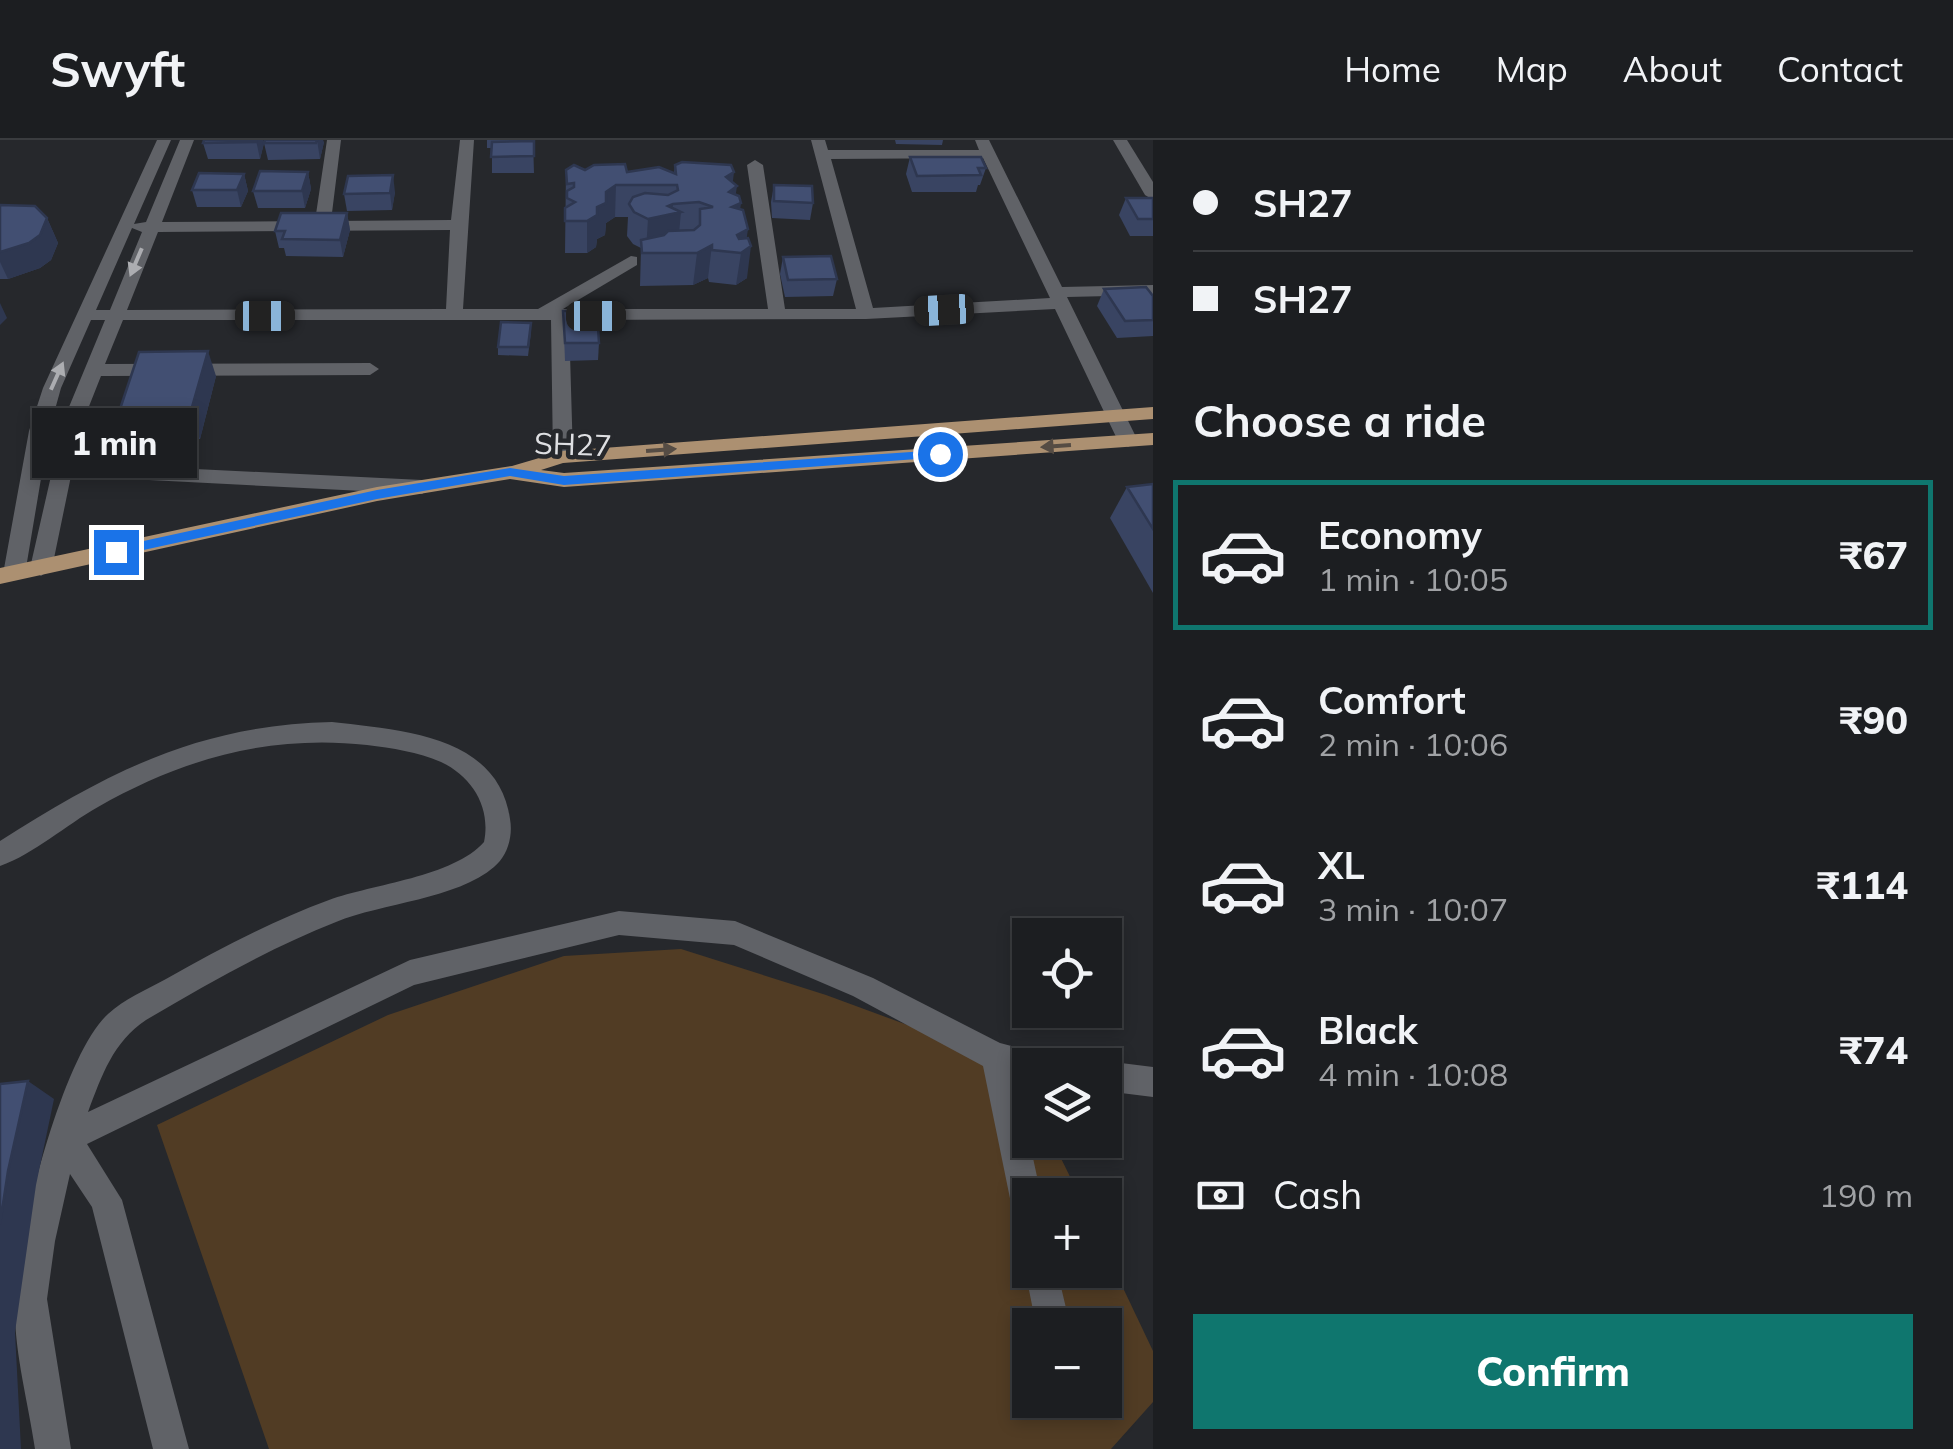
<!DOCTYPE html>
<meta charset="utf-8">
<style>
:root{--surface:#1c1e21;--page:#25272a;--text:#f1f3f6;--muted:#a0a2a5;--line:#3a3c3f;--accent:#0f766e}
body{margin:0;font-family:Mulish,sans-serif;background:var(--page);color:var(--text);height:100vh;display:flex;flex-direction:column;font-size:38px;white-space:nowrap}
*{box-sizing:border-box;margin:0}
p{font-size:32px;color:var(--muted)}
.icon{flex:none;width:55px;height:55px;fill:none;stroke:currentColor;stroke-width:2;stroke-linecap:round;stroke-linejoin:round}
.map{position:relative;flex:1;overflow:hidden}
.sheet{display:flex;flex-direction:column;background:var(--surface);width:800px}
.sheet>*{flex:none}
.hud{display:grid;align-content:center;height:220px;padding:0 40px;background:var(--surface)}
.fabs{position:absolute;left:1012px;top:778px;display:grid;gap:20px}
.fabs a{display:grid;place-items:center;width:110px;height:110px;border-radius:0px;background:var(--surface);box-shadow:0 5px 15px #0003,0 0 0 2px var(--line);font-size:50px}
.end{position:absolute;width:45px;height:45px;margin:-22px;border:12px solid #1a73e8;background:#fff;box-shadow:0 0 0 5px #fff}
.from{border-radius:50%}
.bubble{position:absolute;height:70px;border-radius:0px;background:var(--surface);box-shadow:0 5px 15px #0003,0 0 0 2px var(--line);font-size:32px;font-weight:800;line-height:70px;text-align:center}
.car{position:absolute;width:30px;height:60px;margin:-30px -15px;border-radius:12px;box-shadow:0 0 8px 2px #0007;background:linear-gradient(#222 24%,#8ab4d8 0 40%,#222 0 76%,#8ab4d8 0 86%,#222 0)}
.hud b{display:flex;align-items:center;gap:35px;height:95px;font-size:38px}
.hud b+b{border-top:2px solid var(--line)}
.hud i{width:25px;height:25px;background:var(--text)}
ul{padding:0;list-style:none}
li{display:flex;align-items:center;gap:30px;height:150px;margin:0 20px 15px;padding:0 20px;border:5px solid transparent;border-radius:0px}
li div{flex:1}
li b{display:block;font-size:38px}
li em{font-style:normal;font-weight:800}
li.on{border-color:var(--accent)}
li>.icon{width:90px;height:90px;stroke-width:1.5}
h2{padding:0 40px;font-size:45px;line-height:120px}
.pay{display:flex;align-items:center;gap:25px;height:110px;padding:0 40px;font-size:38px}
.pay p{margin-inline-start:auto}
.cta{display:flex;gap:20px;margin-top:auto;padding:20px 40px}
.cta a{flex:1;height:115px;border-radius:0px;background:var(--accent);color:#fff;font-size:40px;font-weight:800;line-height:115px;text-align:center}
header{display:flex;align-items:center;gap:60px;box-sizing:border-box;height:140px;padding:0 50px;background:var(--surface);border-bottom:2px solid var(--line)}
header strong{font-size:48px}
nav{display:flex;gap:55px;margin-inline-start:auto;font-size:35px}
main{display:flex;flex:1;min-height:0}
.map>svg:first-child{display:block}
</style>
<header>
<strong>Swyft</strong>
<nav><a>Home</a><a>Map</a><a>About</a><a>Contact</a></nav>
</header>
<main>
<div class="map">
<svg width="1153" height="1309" viewBox="0 0 1153 1309">
<rect width="100%" height="100%" fill="#26282c"/>
<path fill="#513c24" fill-rule="evenodd" d="M681,809L826,855L1016,925L1030,953V1000H1052L1079,1055H1030V1130H1105V1110L1153,1211V1262L1111,1309H269L157,985L388,875L564,816ZM1030,1185H1105V1260H1030Z"/>
<g fill="none" stroke-linecap="round" stroke-linejoin="round">
<g fill="#606267" fill-rule="evenodd">
<path d="M157,0H171L134,84L146,82L180,0H194L162,82L315,81L327,0H341L331,81L451,80L460,0H474L463,169H538L631,116L637,117V125L563,169H768L747,25L755,20L763,25L785,169H856L811,0H825L828,10H979L975,0H989L1062,147L1153,145V155L1067,157L1138,301L1128,307L1118,301L1055,169L866,179L569,180L573,317L563,323L553,317L551,180H123L105,224L370,223L379,229L370,235L101,236L84,279L74,323L422,340L432,347L422,354L71,336L52,428L41,436L30,428L64,279L105,180H91L61,248L49,291L25,434L22,439H6L3,434L29,291L43,248ZM983,18L1050,158L873,168L831,19ZM132,88L142,92L110,170H96ZM450,90L446,169L127,170L158,92Z"/>
<path d="M1113,0H1127L1153,42V60L1145,55Z"/>
<path d="M332,582C399,590 498,594 510,679C513,696 508,715 494,727C457,759 382,763 336,782C270,808 207,844 146,880C113,902 102,935 88,972L410,820L619,771L735,781L873,838L1000,903L1045,915L1050,925H1030V938L1015,935L1041,1055H1030V1094L1019,1089L1014,1078L983,926L853,856L734,805L619,795L414,845L87,1004L122,1060L189,1309H153L92,1067L70,1034L55,1101L47,1159L71,1309H35C28,1260 13,1209 15,1159C16,1098 63,914 108,874C124,859 146,850 166,839C219,809 272,781 329,760C373,744 453,737 484,702C491,668 473,637 441,622C418,612 392,608 367,605C270,594 182,619 98,667C66,685 34,714 0,726V701C110,631 199,585 332,582Z"/>
<path d="M1105,921L1153,927V957L1105,951V925H1096Z"/>
<path d="M1030,1118V1130H1057L1070,1185H1036L1025,1130Z"/>
</g>
<path fill="#ac9071" fill-rule="evenodd" d="M1153,267V279L563,323L541,330L564,333L1153,293V305L564,347L510,339L377,361L0,444V428L377,347L512,326L563,311Z"/>
</g>
<g fill="#394462">
<path d="M204,0H263L264,2H324L320,19L268,20L264,3L260,19H208L203,3Z"/>
<path d="M487,0H533L534,33H492V8H487Z"/>
<path d="M895,0H943L942,5L896,4Z"/>
<path d="M910,17L986,28L980,45H978L976,52H912L906,34Z"/>
<path d="M675,25L733,43L746,98L747,138L736,145L709,142L708,138L693,145L640,146L641,108L633,104L627,96L628,77H615L606,83L605,95L597,99L596,107L587,113H565L566,30L674,33Z"/>
<path d="M308,32L311,49L305,68H258L253,51Z"/>
<path d="M244,34L248,51L241,67H197L192,50Z"/>
<path d="M774,45L813,63L810,80L772,78L771,62Z"/>
<path d="M395,52L392,70L347,71L344,54Z"/>
<path d="M1126,58H1153V96H1130L1119,75Z"/>
<path d="M0,65L47,78L58,103L51,120L40,128L8,139H0Z"/>
<path d="M347,73L350,90L343,117L286,116L284,108H279L275,91Z"/>
<path d="M783,117L837,139L833,156L785,157L780,134Z"/>
<path d="M1104,149L1153,156V196L1117,198L1097,166Z"/>
<path d="M563,171L599,203L598,220L565,221Z"/>
<path d="M531,192L528,216L498,215V207Z"/>
<path d="M216,236L200,299L129,300L118,275Z"/>
<path d="M1153,344V453L1110,378L1127,347Z"/>
</g>
<g fill="#2e3750">
<path d="M256,0H263L264,3L260,19Z"/>
<path d="M317,0H323L324,2L320,19Z"/>
<path d="M308,32L311,49L305,68L302,51Z"/>
<path d="M734,32L732,49L737,46L734,66L741,63L737,94L726,37Z"/>
<path d="M244,34L248,51L241,67L237,50Z"/>
<path d="M393,35L395,52L392,70L390,53Z"/>
<path d="M616,45L615,77L606,83L605,95L597,99L596,107L587,113V81L606,52Z"/>
<path d="M673,64L672,74L681,72L678,104L646,111L648,79Z"/>
<path d="M347,73L350,90L343,117L340,100Z"/>
<path d="M47,78L58,103L51,120L40,128L8,139L0,122V112Z"/>
<path d="M748,89L745,110L751,106L747,138L736,145L741,113L737,95Z"/>
<path d="M712,105L708,138L693,145L697,113Z"/>
<path d="M0,163L7,178L0,185Z"/>
<path d="M208,211L216,236L200,299L190,274Z"/>
<path d="M28,941L54,959L36,1045L15,1192L21,1309H0V1084L8,1031Z"/>
</g>
<g fill="#424f72" stroke="#2e3750" stroke-width="2.5">
<path d="M204,0H256V2L203,3Z"/>
<path d="M265,0H317L316,3H264Z"/>
<path d="M534,1V16L491,17L492,2Z"/>
<path d="M910,17H981L986,28H978L981,35L917,36Z"/>
<path d="M682,22L731,25L734,32L726,37L737,46L729,52L739,56L741,63L732,67L743,70L748,89L737,95L739,99L748,98L751,106L741,113L712,110V105L697,113H642L641,100L664,95L668,91L694,90L700,85V69L713,67L699,62L673,64L668,66L681,72L648,79L634,72L629,64L633,57L645,53L668,55L678,50L677,45H616L606,52V63L597,67V75L587,81H565V68L575,62L567,58V51L574,47V43L567,44L566,30L574,25L585,30L594,25L625,24L627,32L659,27L676,34L675,25Z"/>
<path d="M260,31L308,32L302,51H253Z"/>
<path d="M199,33L244,34L237,50H192Z"/>
<path d="M393,35L390,53L344,54L348,36Z"/>
<path d="M774,45L812,46L813,63L774,61Z"/>
<path d="M1126,58H1153V79H1138Z"/>
<path d="M0,65L35,66L47,78L40,95L29,103L0,112Z"/>
<path d="M281,73H347L340,100L282,99L285,91H275Z"/>
<path d="M831,116L837,139L788,140L783,117Z"/>
<path d="M1146,147L1153,156V180L1125,181L1104,149Z"/>
<path d="M563,171H597L599,203H565Z"/>
<path d="M501,182L531,183L528,207H498Z"/>
<path d="M208,211L190,274L118,275L139,212Z"/>
<path d="M1153,344V389L1127,347Z"/>
<path d="M28,941L8,1031L0,1084V944Z"/>
</g>
<defs><path id="oneway-solid" d="M-6-.8H1V-3.2L6.5 0L1 3.2V.8H-6Z" transform="scale(2.5)"/></defs>
<g fill="#acadb1">
<use href="#oneway-solid" transform="translate(136 122) rotate(113)"/>
<use href="#oneway-solid" transform="translate(57 236) rotate(-66)"/>
</g>
<g fill="#554c44">
<use href="#oneway-solid" transform="translate(1056 306) rotate(176)"/>
<use href="#oneway-solid" transform="translate(661 310) rotate(-4)"/>
</g>
<path fill="#1a73e8" d="M940,310L946,314L944,317L564,345L510,336L377,359L116,416L109,412L116,407L377,350L510,328L564,336Z"/>
<g text-anchor="middle" stroke-width="9" stroke-linejoin="round" paint-order="stroke">
<g font-size="30" fill="#dedfe2" stroke="#26282c">
<text transform="translate(573 305) rotate(2)" y="10">SH27</text>
</g>
</g>
</svg>
<div class="fabs">
<a><svg class="icon" aria-label="locate" viewBox="0 0 24 24"><circle cx="12" cy="12" r="6"/><path d="M12 2v4M12 18v4M2 12h4M18 12h4"/></svg></a>
<a><svg class="icon" aria-label="layers" viewBox="0 0 24 24"><path d="M12 4l9 5-9 5-9-5zM3 14l9 5 9-5"/></svg></a>
<a>+</a>
<a>−</a>
</div>
<i class="end from" style="left:940px;top:314px"></i>
<i class="end" style="left:116px;top:412px"></i>
<div class="bubble" style="left:32px;top:268px;width:165px">1 min</div>
<i class="car" style="left:944px;top:170px;rotate:267deg"></i>
<i class="car" style="left:265px;top:176px;rotate:90deg"></i>
<i class="car" style="left:596px;top:176px;rotate:90deg"></i>
</div>
<section class="sheet">
<div class="hud">
<b><i class="from"></i>SH27</b>
<b><i></i>SH27</b>
</div>
<h2>Choose a ride</h2>
<ul>
<li class="on"><svg class="icon" aria-label="car" viewBox="0 0 24 24"><path d="M5 17H2v-5l4-1 3-4h7l3 4 3 1v5h-3M9 17h6M6 11h13"/><circle cx="7" cy="17" r="2"/><circle cx="17" cy="17" r="2"/></svg><div><b>Economy</b><p>1 min · 10:05</p></div><em>₹67</em></li>
<li><svg class="icon" aria-label="car" viewBox="0 0 24 24"><path d="M5 17H2v-5l4-1 3-4h7l3 4 3 1v5h-3M9 17h6M6 11h13"/><circle cx="7" cy="17" r="2"/><circle cx="17" cy="17" r="2"/></svg><div><b>Comfort</b><p>2 min · 10:06</p></div><em>₹90</em></li>
<li><svg class="icon" aria-label="car" viewBox="0 0 24 24"><path d="M5 17H2v-5l4-1 3-4h7l3 4 3 1v5h-3M9 17h6M6 11h13"/><circle cx="7" cy="17" r="2"/><circle cx="17" cy="17" r="2"/></svg><div><b>XL</b><p>3 min · 10:07</p></div><em>₹114</em></li>
<li><svg class="icon" aria-label="car" viewBox="0 0 24 24"><path d="M5 17H2v-5l4-1 3-4h7l3 4 3 1v5h-3M9 17h6M6 11h13"/><circle cx="7" cy="17" r="2"/><circle cx="17" cy="17" r="2"/></svg><div><b>Black</b><p>4 min · 10:08</p></div><em>₹74</em></li>
</ul>
<div class="pay"><svg class="icon" aria-label="cash" viewBox="0 0 24 24"><path d="M3 7h18v10H3z"/><circle cx="12" cy="12" r="2"/></svg>Cash<p>190 m</p></div>
<div class="cta"><a>Confirm</a></div>
</section>
</main>
